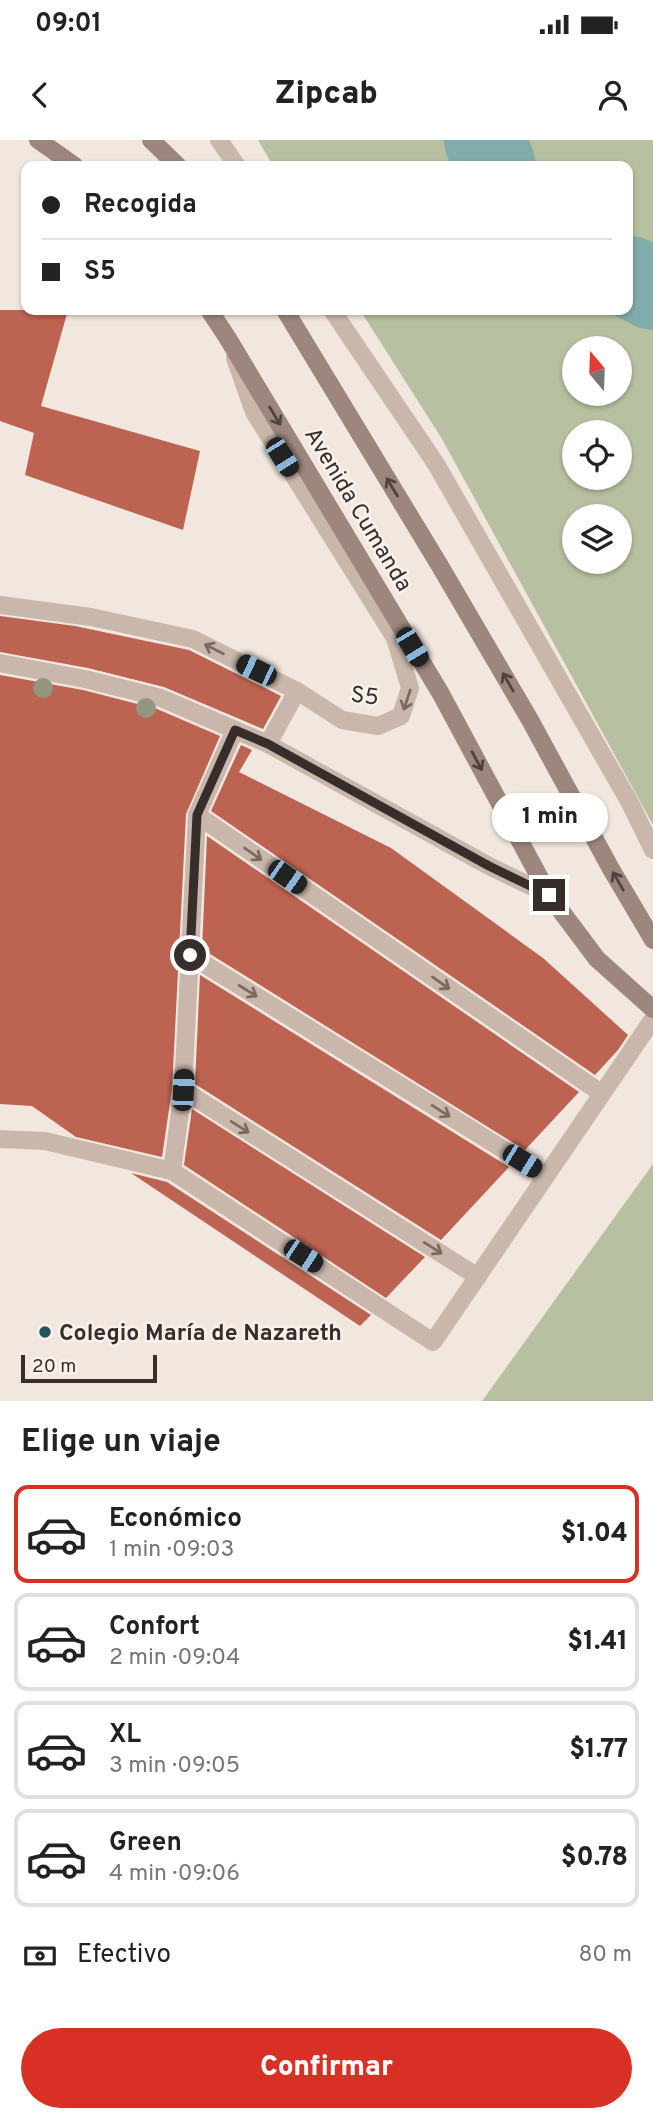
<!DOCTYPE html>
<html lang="es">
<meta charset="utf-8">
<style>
:root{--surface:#fff;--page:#f6f6f6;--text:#222;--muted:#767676;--line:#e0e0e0;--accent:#d93025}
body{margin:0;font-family:Overpass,sans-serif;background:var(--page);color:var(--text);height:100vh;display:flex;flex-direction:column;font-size:26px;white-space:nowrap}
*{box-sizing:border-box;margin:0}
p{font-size:23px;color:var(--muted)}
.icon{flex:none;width:38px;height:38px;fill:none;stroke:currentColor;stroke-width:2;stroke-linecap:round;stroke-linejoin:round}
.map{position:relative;height:1261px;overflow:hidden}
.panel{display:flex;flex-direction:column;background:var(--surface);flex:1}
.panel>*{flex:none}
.top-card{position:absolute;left:21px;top:21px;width:612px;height:154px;border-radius:14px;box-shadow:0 2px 5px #0004;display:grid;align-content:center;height:154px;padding:0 21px;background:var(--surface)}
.needle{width:46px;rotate:341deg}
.buttons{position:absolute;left:562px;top:196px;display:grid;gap:14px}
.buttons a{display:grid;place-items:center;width:70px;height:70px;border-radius:50%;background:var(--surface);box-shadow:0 2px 5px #0004;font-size:35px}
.scale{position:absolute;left:21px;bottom:18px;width:136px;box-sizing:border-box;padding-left:7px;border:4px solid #372d2a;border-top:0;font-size:19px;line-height:24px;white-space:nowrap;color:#372d2a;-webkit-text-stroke:5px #f9f2ec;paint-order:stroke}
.end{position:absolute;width:32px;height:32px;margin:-16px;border:9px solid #372d2a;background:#fff;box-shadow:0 0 0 4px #fff}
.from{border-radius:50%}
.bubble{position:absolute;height:49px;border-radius:24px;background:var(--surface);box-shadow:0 2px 5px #0004;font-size:23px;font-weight:800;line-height:49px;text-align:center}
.car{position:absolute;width:21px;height:42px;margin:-21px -10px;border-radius:9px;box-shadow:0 0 5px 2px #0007;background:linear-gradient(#222 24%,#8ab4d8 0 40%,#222 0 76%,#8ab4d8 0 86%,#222 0)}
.top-card b{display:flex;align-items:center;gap:24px;height:66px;font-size:26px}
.top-card b+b{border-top:2px solid var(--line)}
.top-card i{width:18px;height:18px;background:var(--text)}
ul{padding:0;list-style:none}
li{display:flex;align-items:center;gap:21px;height:98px;margin:0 14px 10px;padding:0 7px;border:4px solid var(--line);border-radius:14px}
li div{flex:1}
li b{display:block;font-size:26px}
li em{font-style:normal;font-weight:800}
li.selected{border-color:var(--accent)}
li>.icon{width:63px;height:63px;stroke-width:1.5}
h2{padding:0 21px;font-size:32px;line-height:84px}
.pay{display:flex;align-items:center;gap:18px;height:77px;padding:0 21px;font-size:26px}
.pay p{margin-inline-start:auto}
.primary-button{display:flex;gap:14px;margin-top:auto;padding:14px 21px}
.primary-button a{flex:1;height:80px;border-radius:42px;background:var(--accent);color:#fff;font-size:28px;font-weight:800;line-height:80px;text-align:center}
.status{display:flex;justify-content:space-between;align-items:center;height:49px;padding:0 35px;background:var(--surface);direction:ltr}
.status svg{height:19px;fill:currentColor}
header{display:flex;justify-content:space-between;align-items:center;height:91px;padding:0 21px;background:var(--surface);font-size:32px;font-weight:800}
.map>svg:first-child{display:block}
</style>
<div class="status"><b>09:01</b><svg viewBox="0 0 49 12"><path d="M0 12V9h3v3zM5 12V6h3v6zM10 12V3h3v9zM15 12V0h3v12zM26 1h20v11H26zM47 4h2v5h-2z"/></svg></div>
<header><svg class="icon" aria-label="back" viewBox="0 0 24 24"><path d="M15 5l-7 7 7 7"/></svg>Zipcab<svg class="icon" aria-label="person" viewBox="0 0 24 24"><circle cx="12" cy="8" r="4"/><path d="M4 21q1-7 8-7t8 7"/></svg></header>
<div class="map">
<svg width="653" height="1261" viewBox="0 0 653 1261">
<rect width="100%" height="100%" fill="#f1e7df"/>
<g fill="#b7c0a0" fill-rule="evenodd">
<path d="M258,0H653V685L442,299L360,170H628V26H273ZM574,208H620V254H574ZM574,292H620V338H574ZM574,376H620V422H574Z"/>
<path d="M653,1024V1261H482Z"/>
</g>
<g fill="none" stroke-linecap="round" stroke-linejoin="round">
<g stroke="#80acab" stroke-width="82">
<path d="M485,0L495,26"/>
<path d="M628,136L653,149"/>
</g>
</g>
<g fill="#bd6351">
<path d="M0,170H68L41,266L200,311L183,390L25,335L35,288L34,293L0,281Z"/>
<path d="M0,476L75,486L189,510L281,556L263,589L164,547L88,528L0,512Z"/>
<path d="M0,535L83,550L157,569L220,596L186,674L172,949L162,1017L76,997L32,966L0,964Z"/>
<path d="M241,605L252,610L239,632L391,708L543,818L628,895L618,910L595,935L211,671Z"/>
<path d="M207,696L579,952L525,1010L202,809Z"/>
<path d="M200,835L509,1027L441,1100L195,944Z"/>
<path d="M192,969L425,1117L386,1158L184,1025Z"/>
<path d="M131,1033L167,1042L371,1175L360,1186Z"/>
</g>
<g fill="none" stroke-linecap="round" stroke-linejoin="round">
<g stroke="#c9b7ac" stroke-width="18">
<path d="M219,0L237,26"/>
<path d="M332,170L436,324L630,663L653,710"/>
<path d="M0,465L91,477L193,499L297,551L342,580L378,586L401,576L410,548L395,498L254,272L235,218"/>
<path d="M0,523L85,539L161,558L268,604L489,726L549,755"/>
<path d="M235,590L197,675L183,950L172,1031L433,1202L653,879"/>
<path d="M268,604L297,551"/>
<path d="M197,675L601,953"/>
<path d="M190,815L546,1036"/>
<path d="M183,950L478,1137"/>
<path d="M0,999L45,1001L172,1031"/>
</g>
<g stroke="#9c867d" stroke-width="18">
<path d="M38,0L75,26"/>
<path d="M151,0L178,26"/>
<path d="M209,170L227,197L441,554L549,755L597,819L653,869"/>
<path d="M285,170L440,426L530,580L611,729L653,800"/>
</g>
</g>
<g fill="#95967f">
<circle cx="43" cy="548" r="10"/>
<circle cx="146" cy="568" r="10"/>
</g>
<defs><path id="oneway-shaft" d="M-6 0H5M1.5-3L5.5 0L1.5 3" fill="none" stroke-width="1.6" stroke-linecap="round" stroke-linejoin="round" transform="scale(1.75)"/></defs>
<g stroke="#50433f">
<use href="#oneway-shaft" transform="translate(275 276) rotate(59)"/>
<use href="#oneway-shaft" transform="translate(392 347) rotate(-121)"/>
<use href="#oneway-shaft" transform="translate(508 542) rotate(-120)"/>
<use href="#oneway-shaft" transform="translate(477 621) rotate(62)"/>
<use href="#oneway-shaft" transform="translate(618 741) rotate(-120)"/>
</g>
<g stroke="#796b64">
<use href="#oneway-shaft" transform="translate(214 509) rotate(-153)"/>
<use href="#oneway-shaft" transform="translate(407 560) rotate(108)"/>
<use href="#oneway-shaft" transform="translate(253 714) rotate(35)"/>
<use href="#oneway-shaft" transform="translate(441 843) rotate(35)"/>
<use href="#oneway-shaft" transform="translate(248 851) rotate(32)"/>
<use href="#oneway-shaft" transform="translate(441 971) rotate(32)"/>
<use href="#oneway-shaft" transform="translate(240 987) rotate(32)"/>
<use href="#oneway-shaft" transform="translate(433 1108) rotate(32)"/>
</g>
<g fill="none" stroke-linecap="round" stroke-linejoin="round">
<path stroke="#372d2a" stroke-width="9" d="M190,815L197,675L235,590L268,604L489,726L549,755"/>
</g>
<circle fill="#225656" stroke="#f9f2ec" stroke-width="2.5" cx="45" cy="1192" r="7"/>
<g text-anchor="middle" stroke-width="5" stroke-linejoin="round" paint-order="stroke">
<g font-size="23" fill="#372d2a" stroke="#f9f2ec">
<text transform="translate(359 369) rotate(59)" y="8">Avenida Cumanda</text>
<text transform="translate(365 555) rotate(7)" y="8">S5</text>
</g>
<g font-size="23" font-weight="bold" fill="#372d2a" stroke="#f9f2ec" text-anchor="start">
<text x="59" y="1200">Colegio María de Nazareth</text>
</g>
</g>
</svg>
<div class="buttons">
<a><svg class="needle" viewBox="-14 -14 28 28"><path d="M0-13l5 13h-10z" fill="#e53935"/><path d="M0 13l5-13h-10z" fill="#767676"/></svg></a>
<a><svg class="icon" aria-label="locate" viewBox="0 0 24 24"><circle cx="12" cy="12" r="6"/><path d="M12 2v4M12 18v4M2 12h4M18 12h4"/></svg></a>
<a><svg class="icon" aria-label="layers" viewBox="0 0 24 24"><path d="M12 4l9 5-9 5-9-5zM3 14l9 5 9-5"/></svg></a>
</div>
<div class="scale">20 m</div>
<i class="end from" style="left:190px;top:815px"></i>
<i class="end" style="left:549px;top:755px"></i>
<div class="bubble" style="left:492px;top:653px;width:116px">1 min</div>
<i class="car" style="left:282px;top:317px;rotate:148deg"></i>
<i class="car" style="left:412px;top:507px;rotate:149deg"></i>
<i class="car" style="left:256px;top:530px;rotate:296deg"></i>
<i class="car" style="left:287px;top:737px;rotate:125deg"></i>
<i class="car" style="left:183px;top:950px;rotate:3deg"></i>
<i class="car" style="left:522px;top:1021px;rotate:122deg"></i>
<i class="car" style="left:303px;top:1116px;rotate:123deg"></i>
<div class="top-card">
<b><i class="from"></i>Recogida</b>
<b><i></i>S5</b>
</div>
</div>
<section class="panel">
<h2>Elige un viaje</h2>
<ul>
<li class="selected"><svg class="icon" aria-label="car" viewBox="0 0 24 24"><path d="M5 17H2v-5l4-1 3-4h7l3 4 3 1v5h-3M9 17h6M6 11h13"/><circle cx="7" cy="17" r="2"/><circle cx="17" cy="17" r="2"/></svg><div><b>Económico</b><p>1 min · 09:03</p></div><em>$1.04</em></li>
<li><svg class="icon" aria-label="car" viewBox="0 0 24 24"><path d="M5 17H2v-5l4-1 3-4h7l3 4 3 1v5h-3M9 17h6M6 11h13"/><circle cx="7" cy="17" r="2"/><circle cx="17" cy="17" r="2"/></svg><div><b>Confort</b><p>2 min · 09:04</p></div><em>$1.41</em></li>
<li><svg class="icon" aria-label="car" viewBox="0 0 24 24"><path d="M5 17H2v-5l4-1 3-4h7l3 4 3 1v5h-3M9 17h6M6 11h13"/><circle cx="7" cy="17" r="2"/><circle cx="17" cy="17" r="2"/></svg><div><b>XL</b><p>3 min · 09:05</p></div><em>$1.77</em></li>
<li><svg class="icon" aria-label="car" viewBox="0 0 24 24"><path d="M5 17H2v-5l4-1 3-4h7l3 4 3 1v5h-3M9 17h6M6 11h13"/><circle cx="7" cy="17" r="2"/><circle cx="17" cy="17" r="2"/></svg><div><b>Green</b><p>4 min · 09:06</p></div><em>$0.78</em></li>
</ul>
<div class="pay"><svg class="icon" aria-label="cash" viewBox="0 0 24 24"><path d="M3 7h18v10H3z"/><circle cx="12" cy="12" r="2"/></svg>Efectivo<p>80 m</p></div>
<div class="primary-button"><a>Confirmar</a></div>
</section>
